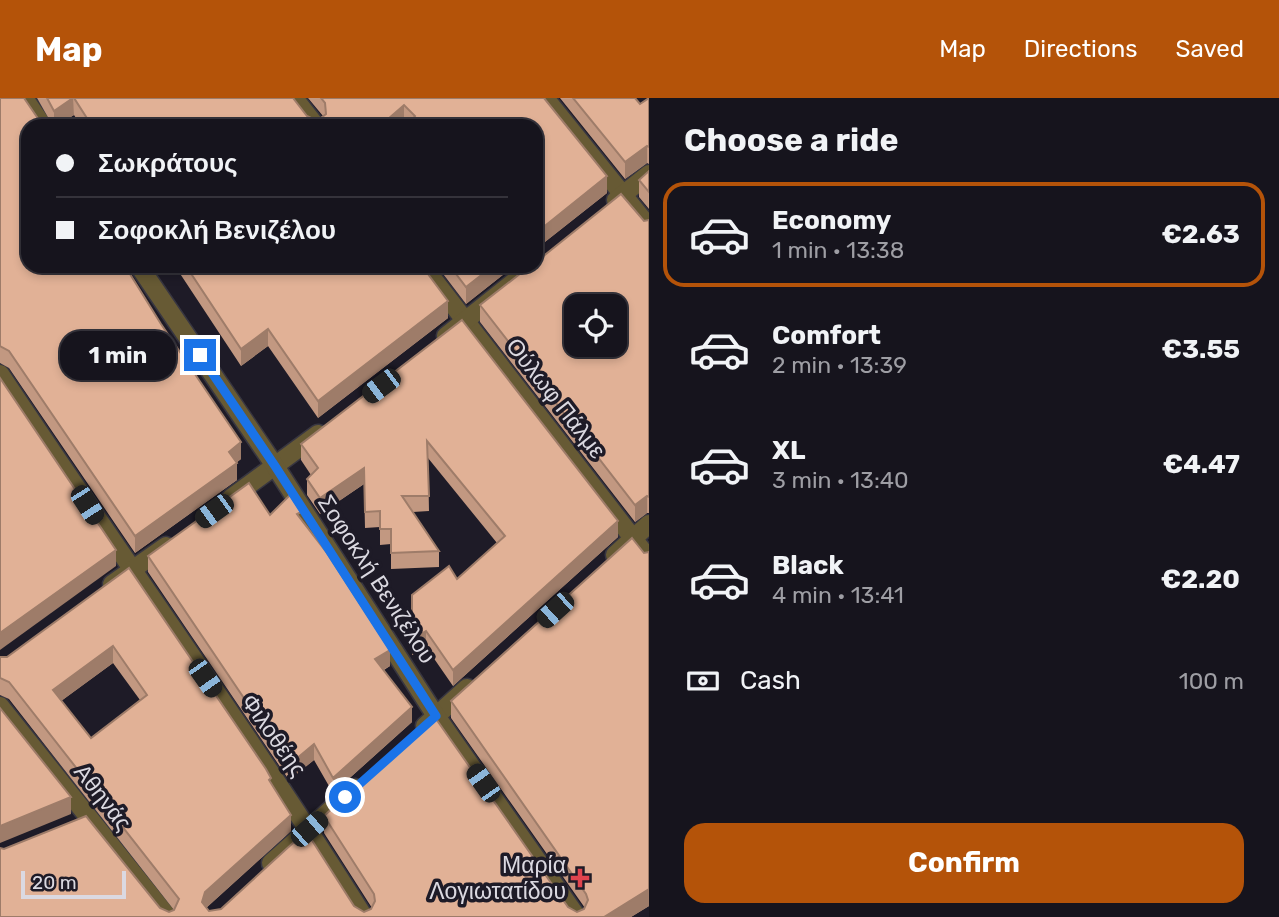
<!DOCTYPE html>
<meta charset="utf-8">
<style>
:root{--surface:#16141d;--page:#1f1d26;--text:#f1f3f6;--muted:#9e9ea4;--line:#35333b;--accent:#b45309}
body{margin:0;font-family:Rubik,sans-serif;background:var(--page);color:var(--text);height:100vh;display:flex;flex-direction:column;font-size:26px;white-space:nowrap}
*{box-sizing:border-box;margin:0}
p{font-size:23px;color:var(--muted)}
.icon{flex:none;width:38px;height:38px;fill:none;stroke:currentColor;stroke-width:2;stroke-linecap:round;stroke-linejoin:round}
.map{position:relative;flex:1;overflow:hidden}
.sheet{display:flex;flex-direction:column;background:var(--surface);width:630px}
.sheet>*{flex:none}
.banner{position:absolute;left:21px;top:21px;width:522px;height:154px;border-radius:21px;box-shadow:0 4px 10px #0003,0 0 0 2px var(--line);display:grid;align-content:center;height:154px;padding:0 35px;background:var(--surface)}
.buttons{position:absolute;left:564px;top:196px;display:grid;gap:14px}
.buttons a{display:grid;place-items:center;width:63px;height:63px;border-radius:14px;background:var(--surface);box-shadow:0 4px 10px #0003,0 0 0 2px var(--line);font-size:35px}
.scale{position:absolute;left:21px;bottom:18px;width:105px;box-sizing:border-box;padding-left:7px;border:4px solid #dbd9e1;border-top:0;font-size:19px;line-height:24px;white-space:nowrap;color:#dbd9e1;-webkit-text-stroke:5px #1e1b27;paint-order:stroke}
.end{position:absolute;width:32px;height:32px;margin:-16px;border:9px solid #1a73e8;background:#fff;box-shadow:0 0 0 4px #fff}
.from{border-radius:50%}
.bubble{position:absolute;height:49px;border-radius:21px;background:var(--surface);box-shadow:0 4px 10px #0003,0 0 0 2px var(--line);font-size:23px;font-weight:700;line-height:49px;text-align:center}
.car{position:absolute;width:21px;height:42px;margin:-21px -10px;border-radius:9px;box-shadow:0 0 5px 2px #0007;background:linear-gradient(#222 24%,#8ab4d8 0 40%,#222 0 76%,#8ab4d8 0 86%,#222 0)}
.banner b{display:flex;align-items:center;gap:24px;height:66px;font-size:26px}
.banner b+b{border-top:2px solid var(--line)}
.banner i{width:18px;height:18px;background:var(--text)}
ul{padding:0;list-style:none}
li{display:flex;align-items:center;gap:21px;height:105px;margin:0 14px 10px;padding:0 21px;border:4px solid transparent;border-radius:21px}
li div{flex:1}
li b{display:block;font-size:26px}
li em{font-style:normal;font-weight:700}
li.on{border-color:var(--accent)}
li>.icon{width:63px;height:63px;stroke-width:1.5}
h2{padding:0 35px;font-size:32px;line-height:84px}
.pay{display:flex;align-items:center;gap:18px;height:77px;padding:0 35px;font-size:26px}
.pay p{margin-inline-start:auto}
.action{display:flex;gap:14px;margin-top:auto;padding:14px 35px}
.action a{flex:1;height:80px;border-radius:21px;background:var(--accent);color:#fff;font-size:28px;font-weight:700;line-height:80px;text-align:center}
header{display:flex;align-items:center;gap:42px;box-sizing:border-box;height:98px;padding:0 35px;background:var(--accent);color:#fff}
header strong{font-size:33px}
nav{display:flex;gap:38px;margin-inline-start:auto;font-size:24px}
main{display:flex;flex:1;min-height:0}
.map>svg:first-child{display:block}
</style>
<header>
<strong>Map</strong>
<nav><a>Map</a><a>Directions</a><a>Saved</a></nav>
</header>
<main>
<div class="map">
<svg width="649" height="819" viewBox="0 0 649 819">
<rect width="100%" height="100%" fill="#1e1b27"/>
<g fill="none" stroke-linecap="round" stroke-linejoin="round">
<g stroke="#383641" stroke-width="21">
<g id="minor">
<path d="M294,0L316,28"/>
<path d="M545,0L649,129"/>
<path d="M616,102L649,76"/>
<path d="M423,168L649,461"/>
<path d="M446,238L534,168"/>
<path d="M0,276C120,457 248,634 364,819"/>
<path d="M231,400L318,336"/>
<path d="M615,457L649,426"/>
<path d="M112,486L166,448"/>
<path d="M0,608L168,819"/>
<path d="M425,628L467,590"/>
<path d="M271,765L355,690"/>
</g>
</g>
<g stroke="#383641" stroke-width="21">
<g id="tertiary">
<path d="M24,0L43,28"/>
<path d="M139,168L275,368L436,618L577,819"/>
</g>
</g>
<use href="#minor" stroke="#675a34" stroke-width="18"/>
<use href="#tertiary" stroke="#675a34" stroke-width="18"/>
</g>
<g fill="#c29881" fill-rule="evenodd">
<path d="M0,0L39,28H28L241,361L236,365L237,382L135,455L9,270L0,265Z"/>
<path d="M37,0H293L307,18L317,23L323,18L308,0H544L607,95L536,151V28L407,27L404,24L399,28H81L74,17L56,28H53Z"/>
<path d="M560,0H635L640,6L649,0V66L647,65L625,81Z"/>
<path d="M649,73V111L639,99V82Z"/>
<path d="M649,122V415H647L635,424L480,224V207L644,123Z"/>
<path d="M175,168H252L448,220L318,320L268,248L241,268Z"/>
<path d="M437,168H514L466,206Z"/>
<path d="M462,222L618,439L453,588L426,549L412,557V497L457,481L497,445L428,360L429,413L413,414L439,453V469L391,471V446L380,447V429L365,430L364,386L320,416L307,397V381L311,377L301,362V346Z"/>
<path d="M270,417L301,421L390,568L384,572L412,624L333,695L314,662L289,682L148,474V458Z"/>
<path d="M649,454V808L631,819H0L160,810L169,814L174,812L9,601L0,597V559H7L129,470L271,687L291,733L206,810L209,813L354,808L364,814L371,811L372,810L324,735V718L568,809L577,814L584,811L585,810L451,620V603L644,455ZM113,565L140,602L91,640L61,603Z"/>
</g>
<g fill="#9e7c69">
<path d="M73,0L74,17L56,28H54V13Z"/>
<path d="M404,7V24L399,28H380Z"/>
<path d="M647,48V65L625,81V64Z"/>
<path d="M607,78V95L536,151V135Z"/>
<path d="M493,168H514L466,206V189Z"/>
<path d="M448,203V220L318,320V303Z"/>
<path d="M268,231V248L241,268V251Z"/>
<path d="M241,344V361L229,370V354Z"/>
<path d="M237,365V382L135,455V438Z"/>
<path d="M364,370V386L320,416V400Z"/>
<path d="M647,398V415L635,424V407Z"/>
<path d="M618,423V439L453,588V572Z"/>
<path d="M116,452V468L0,552V535Z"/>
<path d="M426,533V549L412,557V541Z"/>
<path d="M113,548V565L53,609V592Z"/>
<path d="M390,552V568L375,576V561Z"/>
<path d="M412,609V624L333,695V680Z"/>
<path d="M314,646V662L289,682V667Z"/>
<path d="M71,699V716L0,745V728Z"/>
<path d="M291,717V733L205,811L202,804L205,794Z"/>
<path d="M649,791V808L631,819H604Z"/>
</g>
<g fill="#e1b196" stroke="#9e7c69" stroke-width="2" fill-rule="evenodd">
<path d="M0,0H24L39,22L36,24L39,28H28V168H125L161,226L241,344L229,354L237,365L135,438L9,253L0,248Z"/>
<path d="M47,0H73L54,13Z"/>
<path d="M74,0H293L307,18L317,23L326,16L325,5L321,0H544L607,78L536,135V28H407L415,18L404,7L380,28H92Z"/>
<path d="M573,0H635L640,6L649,0V49L647,48L625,64Z"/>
<path d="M649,73V94L639,82Z"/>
<path d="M621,96L644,123L649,122V399L647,398L635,407L480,207L530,168H536V164ZM576,208H614V247H576Z"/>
<path d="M186,168H252L292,174L297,168H422L448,203L318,303L268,231L241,251Z"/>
<path d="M450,168H493L466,189Z"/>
<path d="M462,222L618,423L453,572L426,533L412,541V497L449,468L457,481L505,438L427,343L429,398H402L439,453L391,455V431H380V413L365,414L364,370L320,400L307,381L318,370L301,346Z"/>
<path d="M0,280L116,452L0,535Z"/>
<path d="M249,385L270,417L290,397L301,414L297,416L327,455L390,552L375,561L412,609L333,680L314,646L289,667L148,458Z"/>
<path d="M632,440L644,455L649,454V791L604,819H0V750L4,751L86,718L160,810L169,814L174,812L179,801L9,584L0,580V559H7L129,470L266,671L271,680L269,682L291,717L205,794L202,804L209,813L221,811L306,733L354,808L364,814L371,811L375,803L374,796L324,718L434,618L568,809L577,814L584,811L588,802L586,796L451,603ZM113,548L147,597L91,640L53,592Z"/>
<path d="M0,610L71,699L0,728Z"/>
</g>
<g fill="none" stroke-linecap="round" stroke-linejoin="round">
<path stroke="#1a73e8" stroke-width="9" d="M200,257L275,368L436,618L345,699"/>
</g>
<path fill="#e0444e" stroke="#1e1b27" stroke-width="2.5" d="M576.5 769.5h7v7h7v7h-7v7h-7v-7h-7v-7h7z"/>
<g text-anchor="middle" stroke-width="7" stroke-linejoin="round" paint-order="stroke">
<g font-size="23" fill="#dbd9e1" stroke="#1e1b27">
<text transform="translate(556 300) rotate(52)" y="8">Ούλωφ Πάλμε</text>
<text transform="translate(377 481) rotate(57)" y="8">Σοφοκλή Βενιζέλου</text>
<text transform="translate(274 637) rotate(55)" y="8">Φιλοθέης</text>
<text transform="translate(103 699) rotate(52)" y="8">Αθηνάς</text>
</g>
<g font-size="23" fill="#dbd9e1" stroke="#1e1b27" text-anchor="end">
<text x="566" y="775">Μαρία<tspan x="566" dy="26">Λογιωτατίδου</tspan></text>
</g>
</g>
</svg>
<div class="buttons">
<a><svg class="icon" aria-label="locate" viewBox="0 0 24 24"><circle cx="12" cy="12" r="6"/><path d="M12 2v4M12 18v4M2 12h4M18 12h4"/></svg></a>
</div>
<div class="scale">20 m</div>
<i class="end from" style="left:345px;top:699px"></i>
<i class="end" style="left:200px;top:257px"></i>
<div class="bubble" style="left:60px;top:233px;width:116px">1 min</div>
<i class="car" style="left:381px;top:288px;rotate:233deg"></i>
<i class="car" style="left:87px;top:407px;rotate:147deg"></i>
<i class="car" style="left:214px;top:413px;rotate:234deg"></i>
<i class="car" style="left:555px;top:512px;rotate:228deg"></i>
<i class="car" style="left:205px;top:580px;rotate:145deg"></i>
<i class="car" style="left:483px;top:685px;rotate:325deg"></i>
<i class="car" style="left:309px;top:731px;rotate:49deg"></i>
<div class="banner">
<b><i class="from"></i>Σωκράτους</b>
<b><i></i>Σοφοκλή Βενιζέλου</b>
</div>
</div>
<section class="sheet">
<h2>Choose a ride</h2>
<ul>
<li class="on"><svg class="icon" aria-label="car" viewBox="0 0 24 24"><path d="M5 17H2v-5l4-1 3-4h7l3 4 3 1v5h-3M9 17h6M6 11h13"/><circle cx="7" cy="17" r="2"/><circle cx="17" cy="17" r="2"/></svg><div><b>Economy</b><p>1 min · 13:38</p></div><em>€2.63</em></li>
<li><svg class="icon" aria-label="car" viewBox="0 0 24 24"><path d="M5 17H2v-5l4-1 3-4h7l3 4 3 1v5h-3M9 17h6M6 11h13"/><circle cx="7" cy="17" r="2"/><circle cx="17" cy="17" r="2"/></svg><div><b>Comfort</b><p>2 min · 13:39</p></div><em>€3.55</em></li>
<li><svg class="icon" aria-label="car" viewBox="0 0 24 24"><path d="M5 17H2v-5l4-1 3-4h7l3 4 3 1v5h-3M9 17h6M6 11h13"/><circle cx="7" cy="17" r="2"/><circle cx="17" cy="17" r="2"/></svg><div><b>XL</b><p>3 min · 13:40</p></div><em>€4.47</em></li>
<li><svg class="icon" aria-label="car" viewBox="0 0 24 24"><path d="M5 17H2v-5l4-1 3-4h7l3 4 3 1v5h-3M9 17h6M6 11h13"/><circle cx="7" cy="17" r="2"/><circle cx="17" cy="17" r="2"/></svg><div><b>Black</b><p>4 min · 13:41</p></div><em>€2.20</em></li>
</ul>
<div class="pay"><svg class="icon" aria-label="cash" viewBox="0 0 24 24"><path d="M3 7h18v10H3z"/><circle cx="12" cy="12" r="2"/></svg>Cash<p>100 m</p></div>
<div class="action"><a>Confirm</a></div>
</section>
</main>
